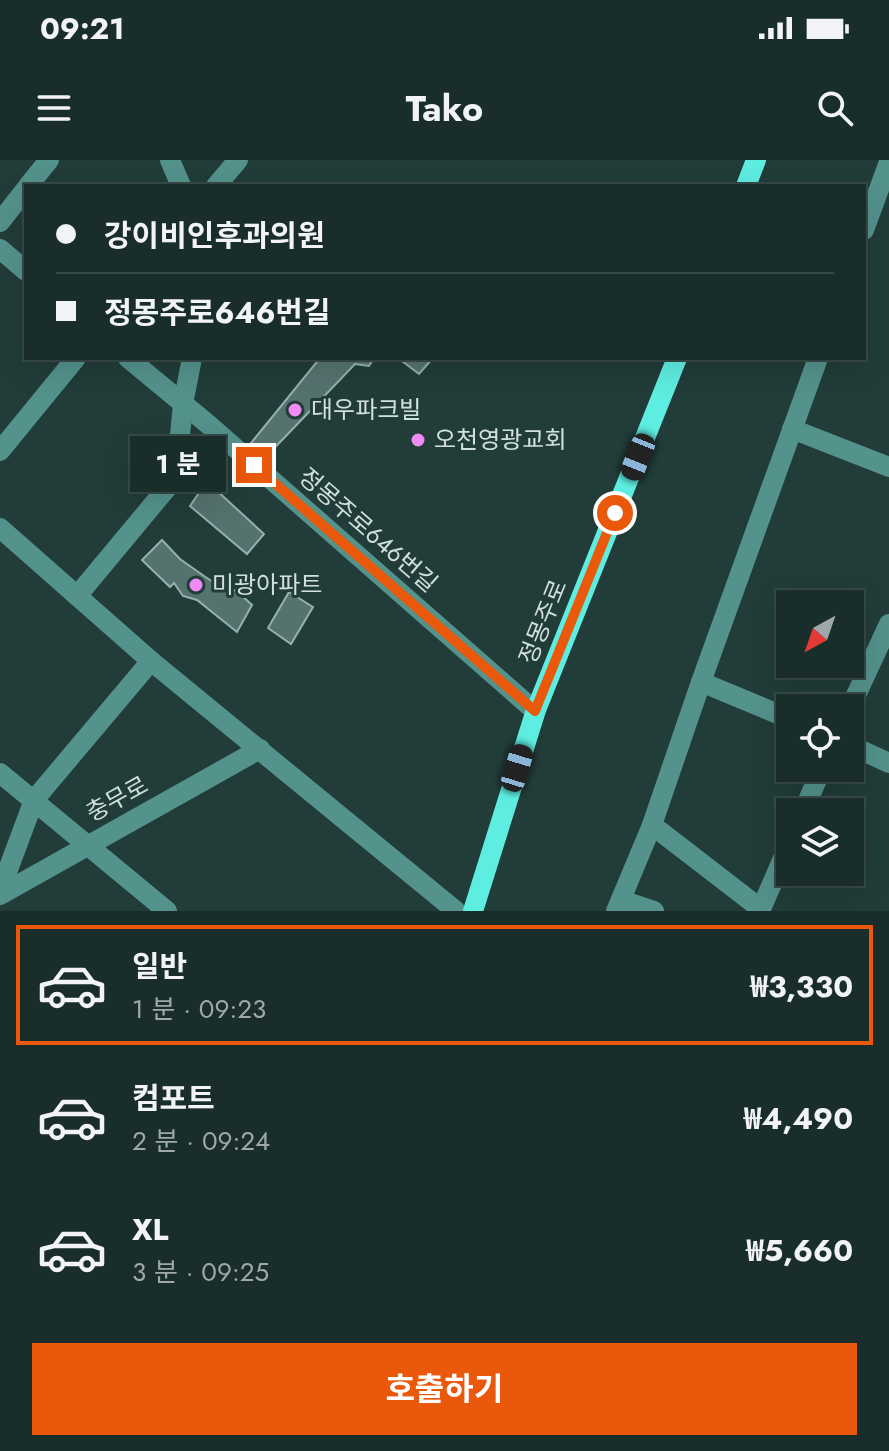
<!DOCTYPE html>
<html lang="ko">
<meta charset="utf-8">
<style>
:root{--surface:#192d2b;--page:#223533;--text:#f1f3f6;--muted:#9fa8a9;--line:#374947;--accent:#ea580c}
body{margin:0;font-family:Jost,"Noto Sans KR",sans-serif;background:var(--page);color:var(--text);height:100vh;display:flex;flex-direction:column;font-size:30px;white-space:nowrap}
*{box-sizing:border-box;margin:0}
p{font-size:26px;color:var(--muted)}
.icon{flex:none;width:44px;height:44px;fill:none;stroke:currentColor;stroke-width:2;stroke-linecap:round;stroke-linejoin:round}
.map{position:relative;height:751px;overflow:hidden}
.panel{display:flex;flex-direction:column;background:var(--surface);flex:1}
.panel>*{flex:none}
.banner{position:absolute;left:24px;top:24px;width:842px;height:176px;border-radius:0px;box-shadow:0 8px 32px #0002,0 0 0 2px var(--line);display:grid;align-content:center;height:176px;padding:0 32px;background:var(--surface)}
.needle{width:52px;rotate:220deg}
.fabs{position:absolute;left:776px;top:430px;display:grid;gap:16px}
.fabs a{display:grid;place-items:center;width:88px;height:88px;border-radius:0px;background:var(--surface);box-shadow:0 8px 32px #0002,0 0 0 2px var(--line);font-size:40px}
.end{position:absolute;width:36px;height:36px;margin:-18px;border:10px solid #ea580c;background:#fff;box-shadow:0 0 0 4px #fff}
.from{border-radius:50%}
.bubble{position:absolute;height:56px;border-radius:0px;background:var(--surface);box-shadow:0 8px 32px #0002,0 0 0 2px var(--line);font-size:26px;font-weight:700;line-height:56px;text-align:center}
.car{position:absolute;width:24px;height:48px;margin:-24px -12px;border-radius:10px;box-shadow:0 0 6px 2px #0007;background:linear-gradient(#222 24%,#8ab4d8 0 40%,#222 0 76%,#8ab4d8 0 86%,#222 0)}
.banner b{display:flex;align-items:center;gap:28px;height:76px;font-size:30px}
.banner b+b{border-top:2px solid var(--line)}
.banner i{width:20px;height:20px;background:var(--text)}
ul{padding:14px 0 0;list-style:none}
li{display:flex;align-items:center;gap:24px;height:120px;margin:0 16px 12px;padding:0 16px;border:4px solid transparent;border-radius:0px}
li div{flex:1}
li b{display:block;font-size:30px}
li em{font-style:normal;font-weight:700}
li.current{border-color:var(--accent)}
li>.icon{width:72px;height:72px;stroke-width:1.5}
.cta{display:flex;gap:16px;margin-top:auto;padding:16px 32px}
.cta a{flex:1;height:92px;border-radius:0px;background:var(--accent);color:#fff;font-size:32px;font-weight:700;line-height:92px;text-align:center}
.status{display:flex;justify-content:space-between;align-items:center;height:56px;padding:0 40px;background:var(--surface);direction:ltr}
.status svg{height:22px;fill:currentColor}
header{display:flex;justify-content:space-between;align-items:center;height:104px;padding:0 32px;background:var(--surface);font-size:36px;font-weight:700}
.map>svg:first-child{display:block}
</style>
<div class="status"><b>09:21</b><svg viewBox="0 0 49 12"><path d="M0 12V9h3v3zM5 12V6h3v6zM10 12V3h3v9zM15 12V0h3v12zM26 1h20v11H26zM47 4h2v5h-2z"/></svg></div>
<header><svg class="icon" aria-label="menu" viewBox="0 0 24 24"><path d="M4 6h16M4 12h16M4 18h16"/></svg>Tako<svg class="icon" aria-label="search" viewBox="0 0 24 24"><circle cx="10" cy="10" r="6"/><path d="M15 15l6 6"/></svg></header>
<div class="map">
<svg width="889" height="751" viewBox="0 0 889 751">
<rect width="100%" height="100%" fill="#213c39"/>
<g fill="#55726f" stroke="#93b1ae" stroke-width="2">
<path d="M320,198H374L369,206L355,204L261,302L243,293Z"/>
<path d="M398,198H433L419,214Z"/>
<path d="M203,327L214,328L264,374L247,394L190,346Z"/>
<path d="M162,380L180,399L204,416L228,432L236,430L252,445L237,472L197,440L183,436L174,423L170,427L142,400Z"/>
<path d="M289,432L313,447L291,484L268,468Z"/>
</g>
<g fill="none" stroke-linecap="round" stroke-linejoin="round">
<g stroke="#54928c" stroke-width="20">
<path d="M170,0L181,26"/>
<path d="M28,26L49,0"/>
<path d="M216,26L238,0"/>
<path d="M0,62L26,29"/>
<path d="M864,70L889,2"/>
<path d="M0,89L26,111"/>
<path d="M128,198L209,265L535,551"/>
<path d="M792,269L889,307"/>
<path d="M0,291L76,198"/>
<path d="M0,368L151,501L456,751"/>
<path d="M77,436L176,317L183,244L192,198"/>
<path d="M701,522L790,559"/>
<path d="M850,548L889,464"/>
<path d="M850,585L889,603"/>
<path d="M0,613L167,751"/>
<path d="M803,652L822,608"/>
<path d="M652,665L761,749L790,682"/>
<path d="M0,731L34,640L151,501"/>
<path d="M0,735L260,589"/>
<path d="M621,740L654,751"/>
<path d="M616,751L652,665L701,522L818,198"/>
</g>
<g stroke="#5eede1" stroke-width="20">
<path d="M746,26L756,0"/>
<path d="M473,751L536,550L677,198"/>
</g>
</g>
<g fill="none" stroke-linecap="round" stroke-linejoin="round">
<path stroke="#ea580c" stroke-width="10" d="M254,305L535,551L615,353"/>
</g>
<g fill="#f08bf5" stroke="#213c39" stroke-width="3">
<circle cx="295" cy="250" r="8"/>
<circle cx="418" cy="280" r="8"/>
<circle cx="196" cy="425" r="8"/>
</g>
<g text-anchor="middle" stroke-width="6" stroke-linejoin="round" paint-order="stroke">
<g font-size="24" fill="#d1e0de" stroke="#213c39" text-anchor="start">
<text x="311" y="258">대우파크빌</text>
<text x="434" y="288">오천영광교회</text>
<text x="212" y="433">미광아파트</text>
</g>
<g font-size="24" fill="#d1e0de" stroke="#213c39">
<text transform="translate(368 370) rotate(41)" y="8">정몽주로646번길</text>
<text transform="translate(543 462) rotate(-68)" y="8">정몽주로</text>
<text transform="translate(117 639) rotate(-29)" y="8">충무로</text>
</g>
</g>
</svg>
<div class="fabs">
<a><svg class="needle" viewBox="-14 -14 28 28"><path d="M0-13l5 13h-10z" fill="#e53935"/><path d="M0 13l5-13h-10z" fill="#9fa8a9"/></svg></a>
<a><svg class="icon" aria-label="locate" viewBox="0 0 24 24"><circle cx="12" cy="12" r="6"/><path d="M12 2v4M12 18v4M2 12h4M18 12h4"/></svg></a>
<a><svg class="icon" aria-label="layers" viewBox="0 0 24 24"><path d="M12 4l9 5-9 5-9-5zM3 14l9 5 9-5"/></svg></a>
</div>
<i class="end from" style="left:615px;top:353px"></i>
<i class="end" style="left:254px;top:305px"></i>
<div class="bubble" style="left:130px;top:276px;width:96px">1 분</div>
<i class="car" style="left:638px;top:297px;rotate:202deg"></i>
<i class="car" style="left:517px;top:608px;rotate:17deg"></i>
<div class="banner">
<b><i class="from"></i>강이비인후과의원</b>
<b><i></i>정몽주로646번길</b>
</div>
</div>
<section class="panel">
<ul>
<li class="current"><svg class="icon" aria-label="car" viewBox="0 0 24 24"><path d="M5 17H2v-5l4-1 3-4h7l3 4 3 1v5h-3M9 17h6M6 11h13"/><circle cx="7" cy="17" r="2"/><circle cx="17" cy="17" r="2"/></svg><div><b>일반</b><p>1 분 · 09:23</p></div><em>₩3,330</em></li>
<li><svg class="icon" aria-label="car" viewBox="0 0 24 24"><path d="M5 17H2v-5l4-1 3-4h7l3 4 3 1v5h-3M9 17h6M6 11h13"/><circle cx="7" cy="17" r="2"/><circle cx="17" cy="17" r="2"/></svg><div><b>컴포트</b><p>2 분 · 09:24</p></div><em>₩4,490</em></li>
<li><svg class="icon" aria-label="car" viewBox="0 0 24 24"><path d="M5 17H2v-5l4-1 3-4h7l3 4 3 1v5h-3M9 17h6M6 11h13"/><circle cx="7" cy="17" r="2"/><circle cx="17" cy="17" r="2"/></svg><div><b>XL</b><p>3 분 · 09:25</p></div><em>₩5,660</em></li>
</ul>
<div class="cta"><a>호출하기</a></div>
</section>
